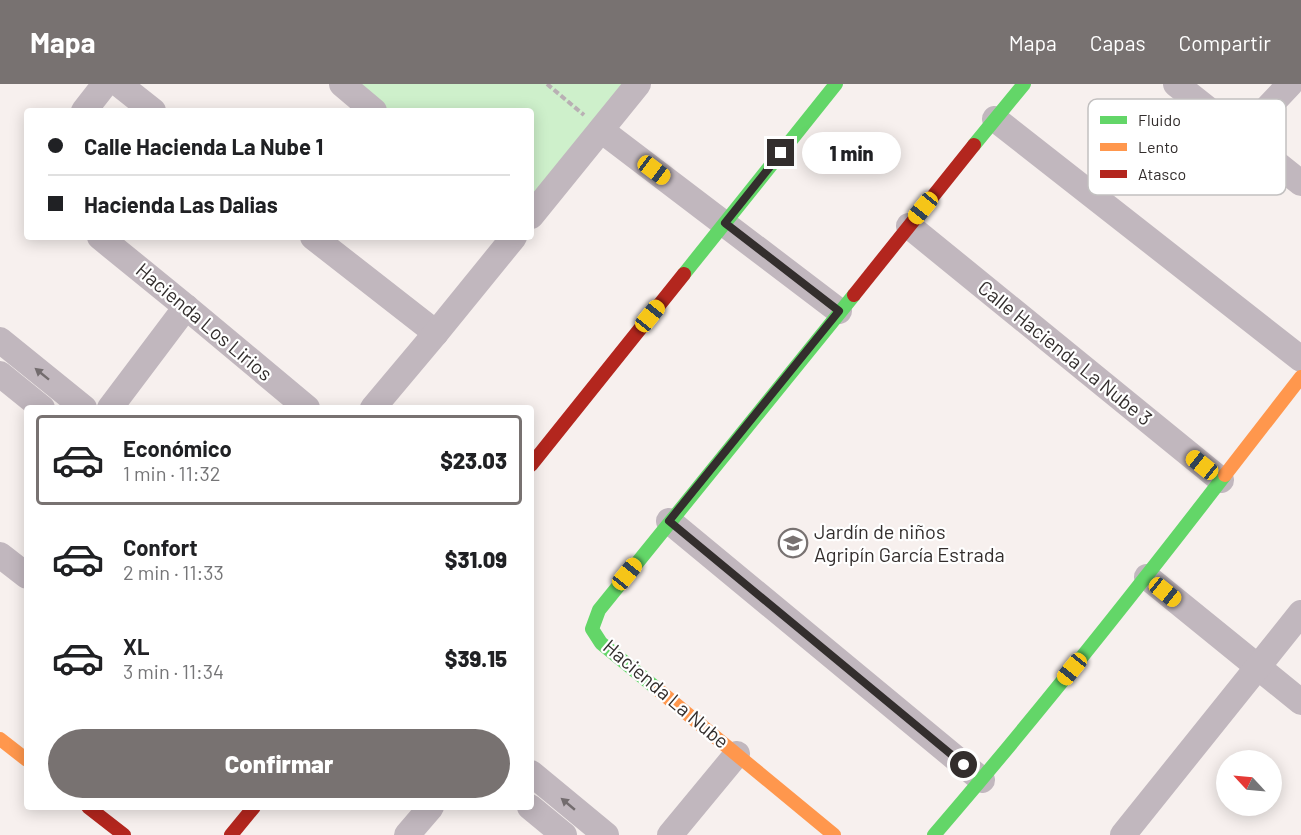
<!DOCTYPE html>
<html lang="es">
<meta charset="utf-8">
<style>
:root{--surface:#fff;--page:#f2f2f2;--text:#202124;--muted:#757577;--line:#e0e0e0;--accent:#787271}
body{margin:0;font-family:Barlow,sans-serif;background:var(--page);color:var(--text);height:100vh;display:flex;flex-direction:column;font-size:22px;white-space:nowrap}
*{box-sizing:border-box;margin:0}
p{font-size:20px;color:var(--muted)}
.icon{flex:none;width:33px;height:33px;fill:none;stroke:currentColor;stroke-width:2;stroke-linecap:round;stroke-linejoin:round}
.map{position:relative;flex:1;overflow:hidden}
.sheet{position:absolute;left:24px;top:321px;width:510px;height:405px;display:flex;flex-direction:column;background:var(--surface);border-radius:6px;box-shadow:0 3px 15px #0003}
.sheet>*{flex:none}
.guide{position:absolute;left:24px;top:24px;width:510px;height:132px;border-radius:6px;box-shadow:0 3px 15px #0003;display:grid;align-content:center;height:132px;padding:0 24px;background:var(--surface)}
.needle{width:39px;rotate:296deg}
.buttons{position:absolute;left:1216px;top:666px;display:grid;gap:12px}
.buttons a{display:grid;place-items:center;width:66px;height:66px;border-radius:50%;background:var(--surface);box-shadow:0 3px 15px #0003;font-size:30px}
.end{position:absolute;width:27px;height:27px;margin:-14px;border:8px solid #332e2d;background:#fff;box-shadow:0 0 0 3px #fff}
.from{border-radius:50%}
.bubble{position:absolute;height:42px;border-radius:21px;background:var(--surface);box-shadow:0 3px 15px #0003;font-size:20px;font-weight:800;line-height:42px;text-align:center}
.car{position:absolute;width:18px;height:36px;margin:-18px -9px;border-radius:8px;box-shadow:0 0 4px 2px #0007;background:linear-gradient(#f5c518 24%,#345 0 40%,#f5c518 0 76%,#345 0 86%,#f5c518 0)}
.guide b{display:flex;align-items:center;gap:21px;height:57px;font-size:22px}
.guide b+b{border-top:2px solid var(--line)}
.guide i{width:15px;height:15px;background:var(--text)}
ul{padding:10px 0 0;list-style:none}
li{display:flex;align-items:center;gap:18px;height:90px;margin:0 12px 9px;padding:0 12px;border:3px solid transparent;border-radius:6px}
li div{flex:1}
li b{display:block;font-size:22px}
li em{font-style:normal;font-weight:800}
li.on{border-color:var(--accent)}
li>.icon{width:54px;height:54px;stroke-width:1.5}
.action{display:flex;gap:12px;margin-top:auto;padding:12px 24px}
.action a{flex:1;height:69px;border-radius:36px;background:var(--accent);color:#fff;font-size:24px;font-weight:800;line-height:69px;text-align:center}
header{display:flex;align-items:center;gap:36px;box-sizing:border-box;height:84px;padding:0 30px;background:var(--accent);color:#fff}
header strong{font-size:28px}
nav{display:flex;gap:33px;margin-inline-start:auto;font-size:21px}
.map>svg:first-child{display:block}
</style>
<header>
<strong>Mapa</strong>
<nav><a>Mapa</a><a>Capas</a><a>Compartir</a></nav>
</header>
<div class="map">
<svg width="1301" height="751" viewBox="0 0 1301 751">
<rect width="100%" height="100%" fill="#f7f0ee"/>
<path fill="#cef0cb" d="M352,0H627L531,117V27H384Z"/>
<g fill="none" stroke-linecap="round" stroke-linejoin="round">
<path stroke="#b9b0b4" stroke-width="4" stroke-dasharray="6 3" stroke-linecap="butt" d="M547,0L584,31"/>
<g stroke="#c1b7be" stroke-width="26">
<path d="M119,0L153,27"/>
<path d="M342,0L374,27"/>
<path d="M1176,0L1301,99"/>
<path d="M84,27L105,0"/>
<path d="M995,35L1301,275"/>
<path d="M601,46L839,227"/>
<path d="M1242,51L1290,0"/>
<path d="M531,132L638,0"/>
<path d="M909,142L1221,396"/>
<path d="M100,153L186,223L307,324"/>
<path d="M313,153L436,249"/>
<path d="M0,256L84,324"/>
<path d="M0,290L42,324"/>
<path d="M110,324L186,223"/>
<path d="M373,324L436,249L514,153"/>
<path d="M669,437L982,696"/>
<path d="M0,471L27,492"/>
<path d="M1147,493L1301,618"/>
<path d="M531,689L606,751"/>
<path d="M530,723L564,751"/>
<path d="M407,751L431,723"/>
<path d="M670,751L737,670"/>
<path d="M1123,751L1301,529"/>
</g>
<g stroke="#63d668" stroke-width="14">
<path d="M974,61L1024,0"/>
<path d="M684,190L836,0"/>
<path d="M656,604L601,559L592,545L599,526L854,211"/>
<path d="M934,751C1035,634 1131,513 1225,391"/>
</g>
<g stroke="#ff974d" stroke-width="14">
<path d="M1225,391L1301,293"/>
<path d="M656,604L834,751"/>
<path d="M0,655L27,676"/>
</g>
<g stroke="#b3261e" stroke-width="14">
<path d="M854,211L974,61"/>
<path d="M531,381L684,190"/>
<path d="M88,723L124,751"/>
<path d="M231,751L254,723"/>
</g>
</g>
<defs><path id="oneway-solid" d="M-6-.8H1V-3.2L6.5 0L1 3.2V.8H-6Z" transform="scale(1.5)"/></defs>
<g fill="#736c6e">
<use href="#oneway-solid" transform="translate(42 290) rotate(-141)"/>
<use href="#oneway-solid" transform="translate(568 720) rotate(-140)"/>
</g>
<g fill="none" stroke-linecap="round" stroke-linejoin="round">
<path stroke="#332e2d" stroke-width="8" d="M781,69L725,139L839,227L669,437L964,681"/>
</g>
<defs>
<g id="school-ring" transform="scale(1.5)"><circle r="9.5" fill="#fff" stroke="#787271" stroke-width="1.5"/><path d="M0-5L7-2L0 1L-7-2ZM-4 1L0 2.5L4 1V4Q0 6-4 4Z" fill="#787271"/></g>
</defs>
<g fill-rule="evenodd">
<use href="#school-ring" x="793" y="459"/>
</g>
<g text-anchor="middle" stroke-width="4.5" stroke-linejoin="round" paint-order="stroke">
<g font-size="20" fill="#332e2d" stroke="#fff">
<text transform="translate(204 238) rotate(40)" y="7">Hacienda Los Lirios</text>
<text transform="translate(1065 269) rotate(39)" y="7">Calle Hacienda La Nube 3</text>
<text transform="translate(666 610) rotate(40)" y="7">Hacienda La Nube</text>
</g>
<g font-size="20" fill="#332e2d" stroke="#fff" text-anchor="start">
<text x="814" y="455">Jardín de niños<tspan x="814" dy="23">Agripín García Estrada</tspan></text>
</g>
</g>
<rect x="1088" y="15" width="198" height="96" rx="9" fill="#fff" stroke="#c2c0c0" stroke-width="1.5"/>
<rect x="1100" y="32" width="27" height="8" fill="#63d668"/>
<rect x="1100" y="59" width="27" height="8" fill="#ff974d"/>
<rect x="1100" y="86" width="27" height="8" fill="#b3261e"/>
<g font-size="16" fill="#332e2d">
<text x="1138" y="42">Fluido</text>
<text x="1138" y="69">Lento</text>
<text x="1138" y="96">Atasco</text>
</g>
</svg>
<div class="buttons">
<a><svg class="needle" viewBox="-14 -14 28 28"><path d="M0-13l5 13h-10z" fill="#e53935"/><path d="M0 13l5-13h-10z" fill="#757577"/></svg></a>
</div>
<i class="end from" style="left:964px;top:681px"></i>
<i class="end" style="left:781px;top:69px"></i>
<div class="bubble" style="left:802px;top:48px;width:99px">1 min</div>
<i class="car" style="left:654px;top:86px;rotate:127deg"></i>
<i class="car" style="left:923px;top:124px;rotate:219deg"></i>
<i class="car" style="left:650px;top:232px;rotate:39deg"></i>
<i class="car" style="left:1202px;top:381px;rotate:309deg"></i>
<i class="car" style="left:627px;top:490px;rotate:39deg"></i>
<i class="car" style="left:1165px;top:508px;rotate:129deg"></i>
<i class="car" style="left:1072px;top:585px;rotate:219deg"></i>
<div class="guide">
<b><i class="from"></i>Calle Hacienda La Nube 1</b>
<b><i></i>Hacienda Las Dalias</b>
</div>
<section class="sheet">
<ul>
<li class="on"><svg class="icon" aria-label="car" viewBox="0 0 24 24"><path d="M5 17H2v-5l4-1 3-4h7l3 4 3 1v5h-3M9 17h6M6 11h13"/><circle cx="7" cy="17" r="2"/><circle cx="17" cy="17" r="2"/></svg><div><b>Económico</b><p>1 min · 11:32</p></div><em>$23.03</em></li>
<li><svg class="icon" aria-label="car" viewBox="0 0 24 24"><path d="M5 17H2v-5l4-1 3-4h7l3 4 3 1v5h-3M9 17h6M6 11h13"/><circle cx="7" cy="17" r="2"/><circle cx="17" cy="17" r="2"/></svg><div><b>Confort</b><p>2 min · 11:33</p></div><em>$31.09</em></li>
<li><svg class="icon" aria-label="car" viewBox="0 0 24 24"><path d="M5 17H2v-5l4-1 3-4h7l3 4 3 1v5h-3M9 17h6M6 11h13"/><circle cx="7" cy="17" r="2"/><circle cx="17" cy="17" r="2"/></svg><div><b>XL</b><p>3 min · 11:34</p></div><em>$39.15</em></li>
</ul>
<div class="action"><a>Confirmar</a></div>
</section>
</div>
